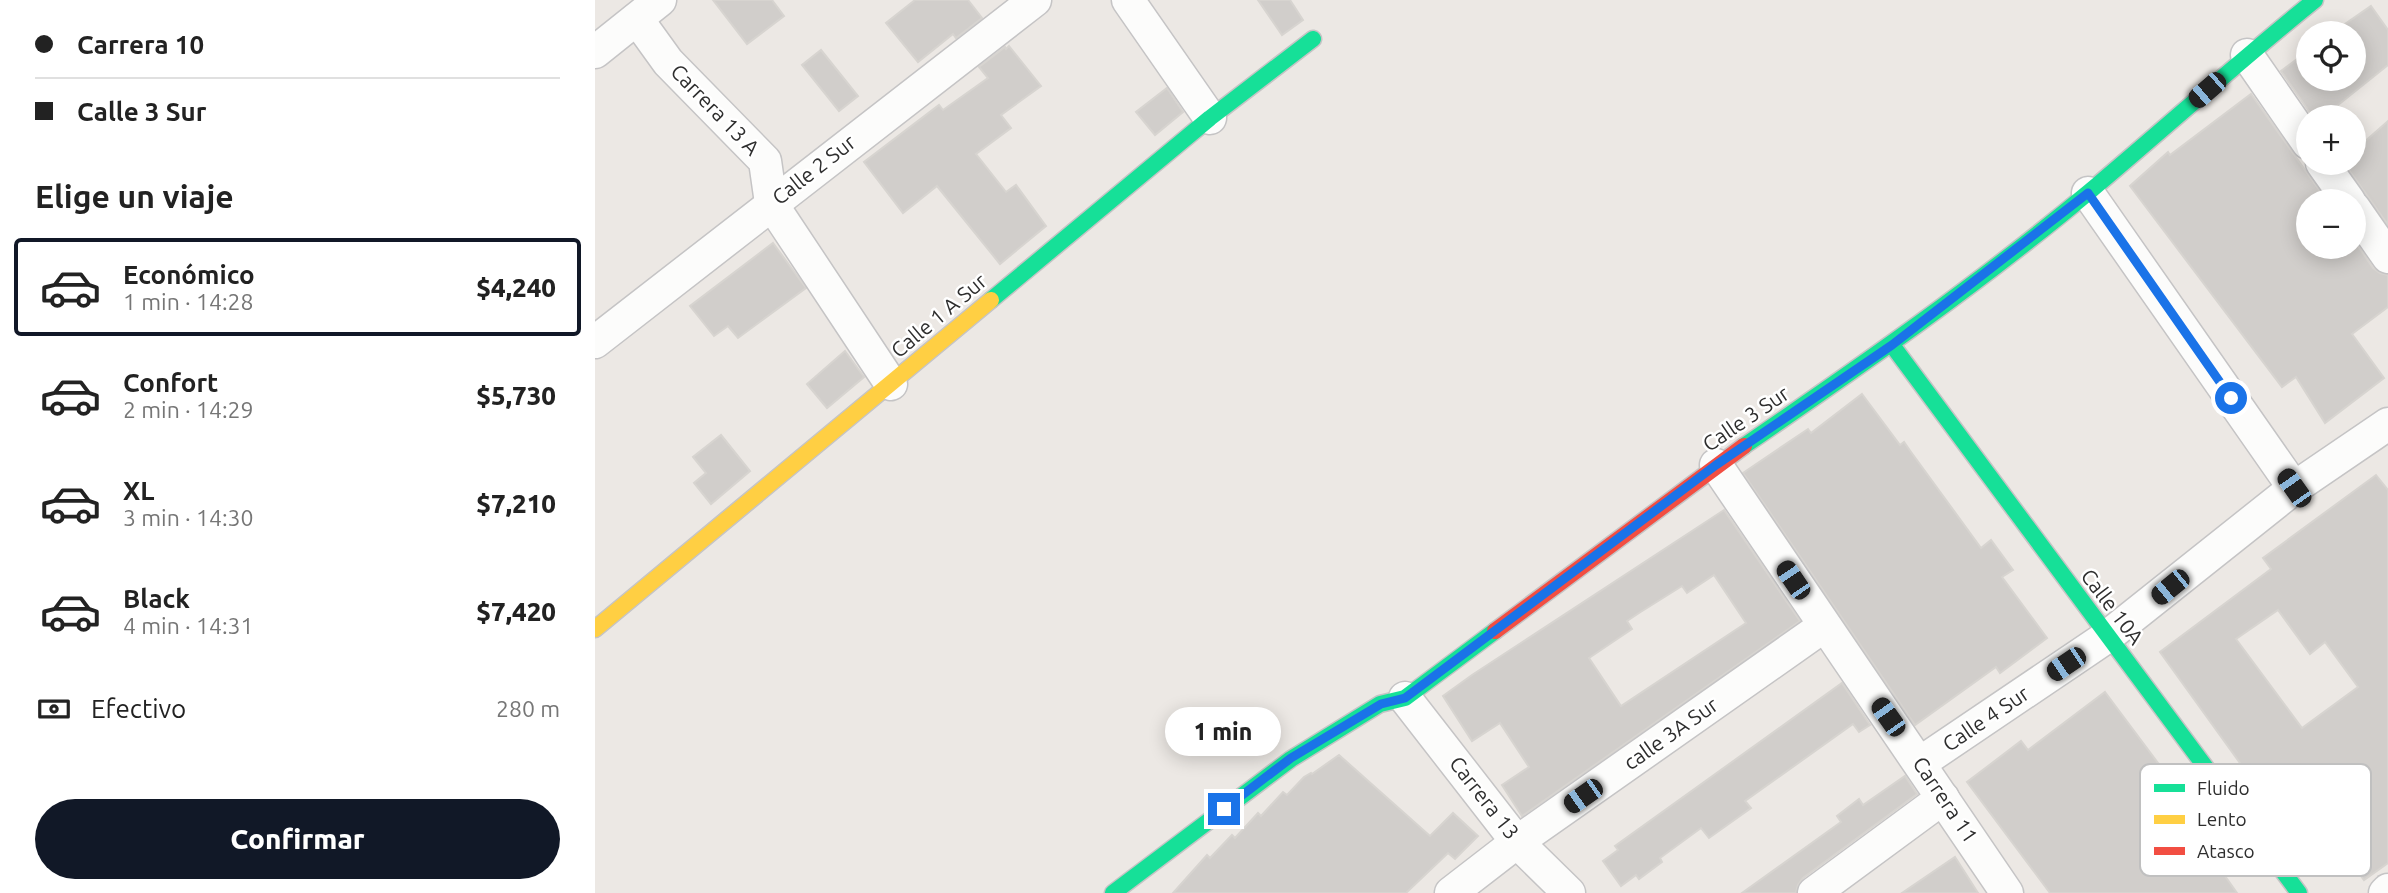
<!DOCTYPE html>
<html lang="es">
<meta charset="utf-8">
<style>
:root{--surface:#fff;--page:#f6f6f6;--text:#222;--muted:#767676;--line:#e0e0e0;--accent:#111827}
body{margin:0;font-family:Ubuntu,sans-serif;background:var(--page);color:var(--text);height:100vh;display:flex;flex-direction:column;font-size:26px;white-space:nowrap}
*{box-sizing:border-box;margin:0}
p{font-size:23px;color:var(--muted)}
.icon{flex:none;width:38px;height:38px;fill:none;stroke:currentColor;stroke-width:2;stroke-linecap:round;stroke-linejoin:round}
.map{position:relative;flex:1;overflow:hidden}
.sheet{display:flex;flex-direction:column;background:var(--surface);width:595px}
.sheet>*{flex:none}
.top-card{display:grid;align-content:center;height:154px;padding:0 35px;background:var(--surface)}
.controls{position:absolute;left:1701px;top:21px;display:grid;gap:14px}
.controls a{display:grid;place-items:center;width:70px;height:70px;border-radius:50%;background:var(--surface);box-shadow:0 4px 18px #0003;font-size:35px}
.end{position:absolute;width:32px;height:32px;margin:-16px;border:9px solid #1a73e8;background:#fff;box-shadow:0 0 0 4px #fff}
.from{border-radius:50%}
.bubble{position:absolute;height:49px;border-radius:24px;background:var(--surface);box-shadow:0 4px 18px #0003;font-size:23px;font-weight:800;line-height:49px;text-align:center}
.car{position:absolute;width:21px;height:42px;margin:-21px -10px;border-radius:9px;box-shadow:0 0 5px 2px #0007;background:linear-gradient(#222 24%,#8ab4d8 0 40%,#222 0 76%,#8ab4d8 0 86%,#222 0)}
.top-card b{display:flex;align-items:center;gap:24px;height:66px;font-size:26px}
.top-card b+b{border-top:2px solid var(--line)}
.top-card i{width:18px;height:18px;background:var(--text)}
ul{padding:0;list-style:none}
li{display:flex;align-items:center;gap:21px;height:98px;margin:0 14px 10px;padding:0 21px;border:4px solid transparent;border-radius:7px}
li div{flex:1}
li b{display:block;font-size:26px}
li em{font-style:normal;font-weight:800}
li.current{border-color:var(--accent)}
li>.icon{width:63px;height:63px;stroke-width:1.5}
h2{padding:0 35px;font-size:32px;line-height:84px}
.pay{display:flex;align-items:center;gap:18px;height:77px;padding:0 35px;font-size:26px}
.pay p{margin-inline-start:auto}
.button{display:flex;gap:14px;margin-top:auto;padding:14px 35px}
.button a{flex:1;height:80px;border-radius:42px;background:var(--accent);color:#fff;font-size:28px;font-weight:800;line-height:80px;text-align:center}
main{display:flex;flex:1;min-height:0}
.map>svg:first-child{display:block}
</style>
<main>
<section class="sheet">
<div class="top-card">
<b><i class="from"></i>Carrera 10</b>
<b><i></i>Calle 3 Sur</b>
</div>
<h2>Elige un viaje</h2>
<ul>
<li class="current"><svg class="icon" aria-label="car" viewBox="0 0 24 24"><path d="M5 17H2v-5l4-1 3-4h7l3 4 3 1v5h-3M9 17h6M6 11h13"/><circle cx="7" cy="17" r="2"/><circle cx="17" cy="17" r="2"/></svg><div><b>Económico</b><p>1 min · 14:28</p></div><em>$4,240</em></li>
<li><svg class="icon" aria-label="car" viewBox="0 0 24 24"><path d="M5 17H2v-5l4-1 3-4h7l3 4 3 1v5h-3M9 17h6M6 11h13"/><circle cx="7" cy="17" r="2"/><circle cx="17" cy="17" r="2"/></svg><div><b>Confort</b><p>2 min · 14:29</p></div><em>$5,730</em></li>
<li><svg class="icon" aria-label="car" viewBox="0 0 24 24"><path d="M5 17H2v-5l4-1 3-4h7l3 4 3 1v5h-3M9 17h6M6 11h13"/><circle cx="7" cy="17" r="2"/><circle cx="17" cy="17" r="2"/></svg><div><b>XL</b><p>3 min · 14:30</p></div><em>$7,210</em></li>
<li><svg class="icon" aria-label="car" viewBox="0 0 24 24"><path d="M5 17H2v-5l4-1 3-4h7l3 4 3 1v5h-3M9 17h6M6 11h13"/><circle cx="7" cy="17" r="2"/><circle cx="17" cy="17" r="2"/></svg><div><b>Black</b><p>4 min · 14:31</p></div><em>$7,420</em></li>
</ul>
<div class="pay"><svg class="icon" aria-label="cash" viewBox="0 0 24 24"><path d="M3 7h18v10H3z"/><circle cx="12" cy="12" r="2"/></svg>Efectivo<p>280 m</p></div>
<div class="button"><a>Confirmar</a></div>
</section>
<div class="map">
<svg width="1793" height="893" viewBox="0 0 1793 893">
<rect width="100%" height="100%" fill="#ece8e4"/>
<g fill="#d1cecb" stroke="#d7d4d0" stroke-width="2" fill-rule="evenodd">
<path d="M118,0H177L189,16L152,44Z"/>
<path d="M320,0H373L387,18L361,38L358,34L323,62L291,23Z"/>
<path d="M663,0H695L708,20L687,35Z"/>
<path d="M1776,6L1793,30V65L1728,117H1718L1686,71L1713,51V79H1759V33H1737Z"/>
<path d="M414,46L446,86L406,115L416,128L381,154L411,192L421,185L451,226L405,264L342,186L308,213L269,162L344,105L348,110L393,78L384,67L410,47L411,49Z"/>
<path d="M226,50L263,96L244,111L207,65Z"/>
<path d="M572,88L588,112L560,135L541,112Z"/>
<path d="M1656,94L1732,201H1713V247H1759V240L1778,268L1785,273L1793,275V307L1757,334L1789,378L1730,423L1701,377L1687,387L1535,186L1573,152L1575,155Z"/>
<path d="M1793,121V225L1749,163H1759V151Z"/>
<path d="M178,243L211,288L143,338L133,326L119,336L95,306Z"/>
<path d="M250,351L269,377L232,408L212,384Z"/>
<path d="M1267,394L1305,445L1309,442L1316,452L1386,548L1396,540L1418,570L1407,577L1452,638L1405,673L1401,667L1320,725L1148,473L1213,429L1216,433Z"/>
<path d="M126,435L155,471L116,504L99,483L111,473L98,457Z"/>
<path d="M1781,475L1793,490V863L1769,880L1722,816L1693,836L1650,770L1565,652L1676,569L1668,558ZM1683,610L1715,654L1730,642L1763,687L1707,728L1641,639Z"/>
<path d="M1129,510L1205,621L927,816L907,785L934,767L905,723L877,741L848,696L877,675ZM1119,575L1151,623L1026,706L994,658L1037,629L1032,621L1044,613L1087,586L1092,593Z"/>
<path d="M1247,683L1275,725L1264,732L1258,724L1150,801L1156,808L1114,838L1106,828L1065,858L1067,862L1044,879L1041,875L1026,886L1008,861L1023,850L1020,846Z"/>
<path d="M1510,692L1616,834L1606,842L1642,893H1455L1372,782L1426,741L1433,750Z"/>
<path d="M744,755L835,836L858,813L883,836L860,859L853,853L811,893H578L612,855L615,858L637,835L640,838L663,813L666,816L688,792L692,795L709,777L716,773L717,774Z"/>
<path d="M1310,776L1322,794L1208,878L1203,885L1201,893H1147L1246,822L1242,816L1264,799L1268,805Z"/>
<path d="M1360,857L1383,893H1307Z"/>
</g>
<g fill="none" stroke-linecap="round" stroke-linejoin="round">
<g stroke="#c5c4c5" stroke-width="35">
<g id="street">
<path d="M533,0L615,118"/>
<path d="M42,19L73,62L170,161L176,203L296,384"/>
<path d="M0,52L65,0"/>
<path d="M1652,55L1713,143"/>
<path d="M1727,163L1754,201"/>
<path d="M1493,193L1699,488"/>
<path d="M1759,208L1793,257"/>
<path d="M0,342L440,0"/>
<path d="M1121,465L1412,893"/>
<path d="M810,698L922,842L974,893"/>
<path d="M1325,763L1513,636L1699,488L1793,424"/>
<path d="M856,893L922,842L1229,626"/>
<path d="M1219,893L1348,798"/>
<path d="M1790,893L1793,890"/>
</g>
</g>
<g stroke="#c5c4c5" stroke-width="19">
<g id="fast">
<path d="M396,300L615,118L718,39"/>
<path d="M1297,345L1704,893"/>
<path d="M1149,446C1267,365 1385,283 1494,192C1570,128 1643,62 1720,0"/>
<path d="M518,893L696,759L785,704L810,698L900,631"/>
</g>
</g>
<g stroke="#c5c4c5" stroke-width="19">
<path id="slow" d="M0,629L396,300"/>
</g>
<g stroke="#c5c4c5" stroke-width="19">
<path id="jam" d="M900,631L1149,446"/>
</g>
<use href="#street" stroke="#fcfcfb" stroke-width="32"/>
<use href="#fast" stroke="#16e098" stroke-width="16"/>
<use href="#slow" stroke="#ffcf43" stroke-width="16"/>
<use href="#jam" stroke="#f24e42" stroke-width="16"/>
</g>
<g fill="none" stroke-linecap="round" stroke-linejoin="round">
<path stroke="#1a73e8" stroke-width="9" d="M629,809L696,758L786,704L810,698L1121,465L1297,345L1493,193L1636,398"/>
</g>
<g text-anchor="middle" stroke-width="5" stroke-linejoin="round" paint-order="stroke">
<g font-size="21" fill="#2e2e2e" stroke="#fff">
<text transform="translate(120 110) rotate(46)" y="7">Carrera 13 A</text>
<text transform="translate(219 170) rotate(-38)" y="7">Calle 2 Sur</text>
<text transform="translate(344 316) rotate(-40)" y="7">Calle 1 A Sur</text>
<text transform="translate(1151 419) rotate(-34)" y="7">Calle 3 Sur</text>
<text transform="translate(1517 607) rotate(53)" y="7">Calle 10A</text>
<text transform="translate(1391 719) rotate(-34)" y="7">Calle 4 Sur</text>
<text transform="translate(1076 734) rotate(-35)" y="7">calle 3A Sur</text>
<text transform="translate(889 798) rotate(52)" y="7">Carrera 13</text>
<text transform="translate(1350 800) rotate(56)" y="7">Carrera 11</text>
</g>
</g>
<rect x="1545" y="764" width="231" height="112" rx="10" fill="#fff" stroke="#c0c0c0" stroke-width="2"/>
<rect x="1559" y="784" width="31" height="8" fill="#16e098"/>
<rect x="1559" y="815" width="31" height="9" fill="#ffcf43"/>
<rect x="1559" y="847" width="31" height="8" fill="#f24e42"/>
<g font-size="19" fill="#2e2e2e">
<text x="1602" y="795">Fluido</text>
<text x="1602" y="826">Lento</text>
<text x="1602" y="858">Atasco</text>
</g>
</svg>
<div class="controls">
<a><svg class="icon" aria-label="locate" viewBox="0 0 24 24"><circle cx="12" cy="12" r="6"/><path d="M12 2v4M12 18v4M2 12h4M18 12h4"/></svg></a>
<a>+</a>
<a>−</a>
</div>
<i class="end from" style="left:1636px;top:398px"></i>
<i class="end" style="left:629px;top:809px"></i>
<div class="bubble" style="left:570px;top:707px;width:116px">1 min</div>
<i class="car" style="left:1612px;top:90px;rotate:229deg"></i>
<i class="car" style="left:1699px;top:488px;rotate:325deg"></i>
<i class="car" style="left:1198px;top:580px;rotate:326deg"></i>
<i class="car" style="left:1575px;top:587px;rotate:231deg"></i>
<i class="car" style="left:1471px;top:664px;rotate:236deg"></i>
<i class="car" style="left:1293px;top:717px;rotate:325deg"></i>
<i class="car" style="left:988px;top:796px;rotate:235deg"></i>
</div>
</main>
